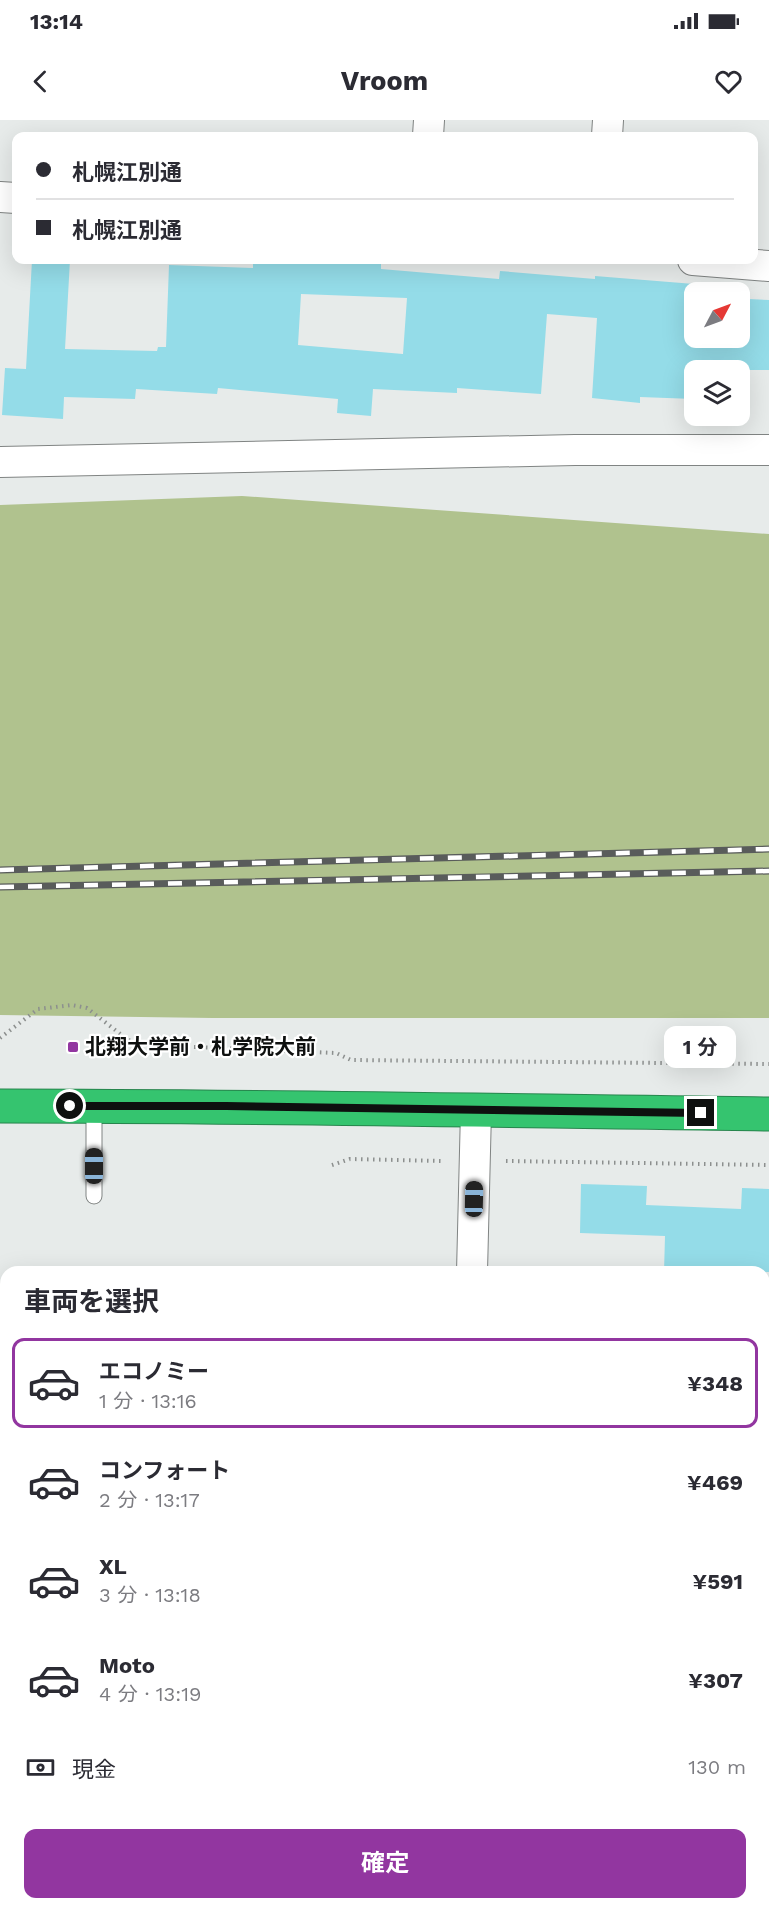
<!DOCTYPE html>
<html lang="ja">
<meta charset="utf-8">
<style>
:root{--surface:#fff;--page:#f2f2f3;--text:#2b2b33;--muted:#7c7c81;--line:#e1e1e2;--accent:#9236a0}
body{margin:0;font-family:"Work Sans","Noto Sans JP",sans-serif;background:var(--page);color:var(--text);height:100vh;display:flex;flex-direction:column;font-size:22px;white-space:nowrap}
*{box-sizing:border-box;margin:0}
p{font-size:20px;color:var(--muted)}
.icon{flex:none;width:33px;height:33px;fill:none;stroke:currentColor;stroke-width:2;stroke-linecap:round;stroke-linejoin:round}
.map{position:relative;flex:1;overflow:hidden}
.side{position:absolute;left:0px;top:1146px;width:770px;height:644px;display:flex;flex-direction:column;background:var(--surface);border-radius:18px 18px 0 0;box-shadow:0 6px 24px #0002}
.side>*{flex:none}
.hud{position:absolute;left:12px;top:12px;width:746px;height:132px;border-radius:12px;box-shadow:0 6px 24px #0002;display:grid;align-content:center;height:132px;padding:0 24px;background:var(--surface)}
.needle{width:39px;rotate:49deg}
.controls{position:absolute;left:684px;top:162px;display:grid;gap:12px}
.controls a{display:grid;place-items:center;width:66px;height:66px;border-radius:12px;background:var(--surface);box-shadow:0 6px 24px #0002;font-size:30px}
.end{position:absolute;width:27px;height:27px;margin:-14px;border:8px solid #0e100f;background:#fff;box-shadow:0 0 0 3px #fff}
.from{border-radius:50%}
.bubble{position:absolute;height:42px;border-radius:12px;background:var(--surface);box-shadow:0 6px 24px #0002;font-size:20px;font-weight:700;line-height:42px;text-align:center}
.car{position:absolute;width:18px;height:36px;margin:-18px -9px;border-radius:8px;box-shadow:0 0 4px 2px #0007;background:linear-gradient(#222 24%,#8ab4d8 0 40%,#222 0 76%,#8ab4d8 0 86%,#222 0)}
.hud b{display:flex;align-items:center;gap:21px;height:57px;font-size:22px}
.hud b+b{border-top:2px solid var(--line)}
.hud i{width:15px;height:15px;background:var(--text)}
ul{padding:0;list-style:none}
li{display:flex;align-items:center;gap:18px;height:90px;margin:0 12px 9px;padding:0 12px;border:3px solid transparent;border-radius:12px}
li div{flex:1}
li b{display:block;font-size:22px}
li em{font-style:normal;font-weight:700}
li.current{border-color:var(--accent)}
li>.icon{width:54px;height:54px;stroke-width:1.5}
h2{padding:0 24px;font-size:27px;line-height:72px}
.pay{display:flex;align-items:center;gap:15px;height:66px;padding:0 24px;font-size:22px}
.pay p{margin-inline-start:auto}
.action{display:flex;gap:12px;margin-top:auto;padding:12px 24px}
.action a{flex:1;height:69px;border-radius:12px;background:var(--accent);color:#fff;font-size:24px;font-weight:700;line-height:69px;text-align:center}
.status{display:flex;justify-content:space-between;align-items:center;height:42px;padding:0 30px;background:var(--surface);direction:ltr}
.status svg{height:16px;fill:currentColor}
header{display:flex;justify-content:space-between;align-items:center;height:78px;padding:0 24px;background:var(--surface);font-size:27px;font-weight:700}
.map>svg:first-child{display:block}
</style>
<div class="status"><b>13:14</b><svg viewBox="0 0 49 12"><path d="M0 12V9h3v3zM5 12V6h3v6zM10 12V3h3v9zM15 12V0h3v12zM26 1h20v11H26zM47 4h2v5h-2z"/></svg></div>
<header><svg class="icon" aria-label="back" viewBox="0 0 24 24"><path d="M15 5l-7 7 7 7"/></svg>Vroom<svg class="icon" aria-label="heart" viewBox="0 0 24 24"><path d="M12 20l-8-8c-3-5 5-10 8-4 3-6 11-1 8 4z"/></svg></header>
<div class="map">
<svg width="769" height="1789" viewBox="0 0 769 1789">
<rect width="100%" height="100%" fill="#e7ebea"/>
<path fill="#c3d4a7" d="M764,1310H769V1374L764,1380Z"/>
<path fill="#b0c28e" d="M242,376L769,414V898H212L0,895V385Z"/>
<g fill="#94dce8" fill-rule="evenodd">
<path d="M32,140H70L65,229L157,231L158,227H166L169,145L253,148V140H381V149L499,159L500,151L595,159V156L694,164V167L748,172V179L769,180V250H694V279L640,277V283L592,278L597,198L547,194L541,274L457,268V273L373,269L371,296L337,293L338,279L218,268L217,274L136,269L135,279L64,277L63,299L2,295L5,248L26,249ZM694,172H740V218H694ZM301,174L407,178L403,234L298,225Z"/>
<path d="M581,1064L647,1066L646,1085L741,1089L742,1068L769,1069V1152H664L665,1116L580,1113Z"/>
</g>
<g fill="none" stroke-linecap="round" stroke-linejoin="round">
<g stroke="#808483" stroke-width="17">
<g id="lane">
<path d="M94,1076V986"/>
<path d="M0,1767L6,1761"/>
</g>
</g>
<g stroke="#808483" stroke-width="32">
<g id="street">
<path d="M428,16L429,0"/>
<path d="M607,16L608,0"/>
<path d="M0,77L16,78"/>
<path d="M693,140L769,146"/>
<path d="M0,342L575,330H769"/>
<path d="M472,1152L476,991"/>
<path d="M0,1282H6"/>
<path d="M764,1293H769"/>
<path d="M764,1400L769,1394"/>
<path d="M316,1784L317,1789"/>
<path d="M726,1784L732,1789"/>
<path d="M397,1789L402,1784"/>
</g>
</g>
<g stroke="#808483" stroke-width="35">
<g id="secondary">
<path d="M0,1717L6,1741"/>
<path d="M16,1784L18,1789"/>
</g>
</g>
<g stroke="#27854d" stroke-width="35">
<path id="highway" d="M0,986C256,986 513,991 769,994"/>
</g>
<g stroke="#8c8f8e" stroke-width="4" stroke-dasharray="1.5 4.5" stroke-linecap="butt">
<path d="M0,918L38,889L72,885L87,888L128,920L148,925L336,933L351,940L769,944"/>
<path d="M506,1041L769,1045"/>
<path d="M332,1045L350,1039L444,1041"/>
</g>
<use href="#lane" stroke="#fff" stroke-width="15"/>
<use href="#street" stroke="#fff" stroke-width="30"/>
<use href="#secondary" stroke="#c2edd4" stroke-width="33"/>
<use href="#highway" stroke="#35c46f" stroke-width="33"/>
<g stroke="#595c5b" stroke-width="7">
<g id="rail">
<path d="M0,750L769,729"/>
<path d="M0,767L769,751"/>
</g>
</g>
<use href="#rail" stroke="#fff" stroke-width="4.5" stroke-dasharray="14" stroke-linecap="butt"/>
</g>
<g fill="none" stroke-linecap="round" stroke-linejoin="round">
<path stroke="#0e100f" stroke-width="8" d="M70,986H226L701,993"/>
</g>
<rect fill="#9236a0" stroke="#fff" stroke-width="2" x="67" y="921" width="12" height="12" rx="3"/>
<g text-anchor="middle" stroke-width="4.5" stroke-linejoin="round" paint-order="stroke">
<g font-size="21" font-weight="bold" fill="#0e100f" stroke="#fff" text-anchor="start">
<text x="85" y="934">北翔大学前・札学院大前</text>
</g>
</g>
</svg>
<div class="controls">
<a><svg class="needle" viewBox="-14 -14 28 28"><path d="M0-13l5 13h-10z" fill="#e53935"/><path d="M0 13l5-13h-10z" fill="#7c7c81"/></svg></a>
<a><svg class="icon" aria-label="layers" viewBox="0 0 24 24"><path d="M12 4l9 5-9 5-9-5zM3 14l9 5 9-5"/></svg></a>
</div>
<i class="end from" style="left:70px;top:986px"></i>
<i class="end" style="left:701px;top:993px"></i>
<div class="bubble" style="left:664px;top:906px;width:72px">1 分</div>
<i class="car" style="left:94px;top:1046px;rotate:0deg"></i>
<i class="car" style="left:474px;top:1079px;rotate:1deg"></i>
<div class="hud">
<b><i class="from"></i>札幌江別通</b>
<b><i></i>札幌江別通</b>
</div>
<section class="side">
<h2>車両を選択</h2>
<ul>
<li class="current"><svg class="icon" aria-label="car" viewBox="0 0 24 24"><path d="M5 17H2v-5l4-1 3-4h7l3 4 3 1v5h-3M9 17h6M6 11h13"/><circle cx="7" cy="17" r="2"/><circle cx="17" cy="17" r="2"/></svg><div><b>エコノミー</b><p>1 分 · 13:16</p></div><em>¥348</em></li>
<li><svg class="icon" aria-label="car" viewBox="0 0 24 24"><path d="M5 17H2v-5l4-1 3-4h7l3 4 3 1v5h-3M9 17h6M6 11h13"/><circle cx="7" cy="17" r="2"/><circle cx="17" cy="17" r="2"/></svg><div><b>コンフォート</b><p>2 分 · 13:17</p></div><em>¥469</em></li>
<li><svg class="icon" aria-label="car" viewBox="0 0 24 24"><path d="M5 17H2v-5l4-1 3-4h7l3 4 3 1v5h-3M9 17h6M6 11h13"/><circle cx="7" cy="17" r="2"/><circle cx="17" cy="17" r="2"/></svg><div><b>XL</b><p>3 分 · 13:18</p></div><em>¥591</em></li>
<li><svg class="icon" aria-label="car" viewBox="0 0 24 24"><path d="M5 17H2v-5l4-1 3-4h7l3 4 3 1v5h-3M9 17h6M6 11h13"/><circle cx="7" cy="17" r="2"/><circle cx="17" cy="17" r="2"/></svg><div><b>Moto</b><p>4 分 · 13:19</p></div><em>¥307</em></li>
</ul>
<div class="pay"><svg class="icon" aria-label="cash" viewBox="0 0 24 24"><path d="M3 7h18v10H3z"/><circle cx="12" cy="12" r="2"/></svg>現金<p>130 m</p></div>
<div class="action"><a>確定</a></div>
</section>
</div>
